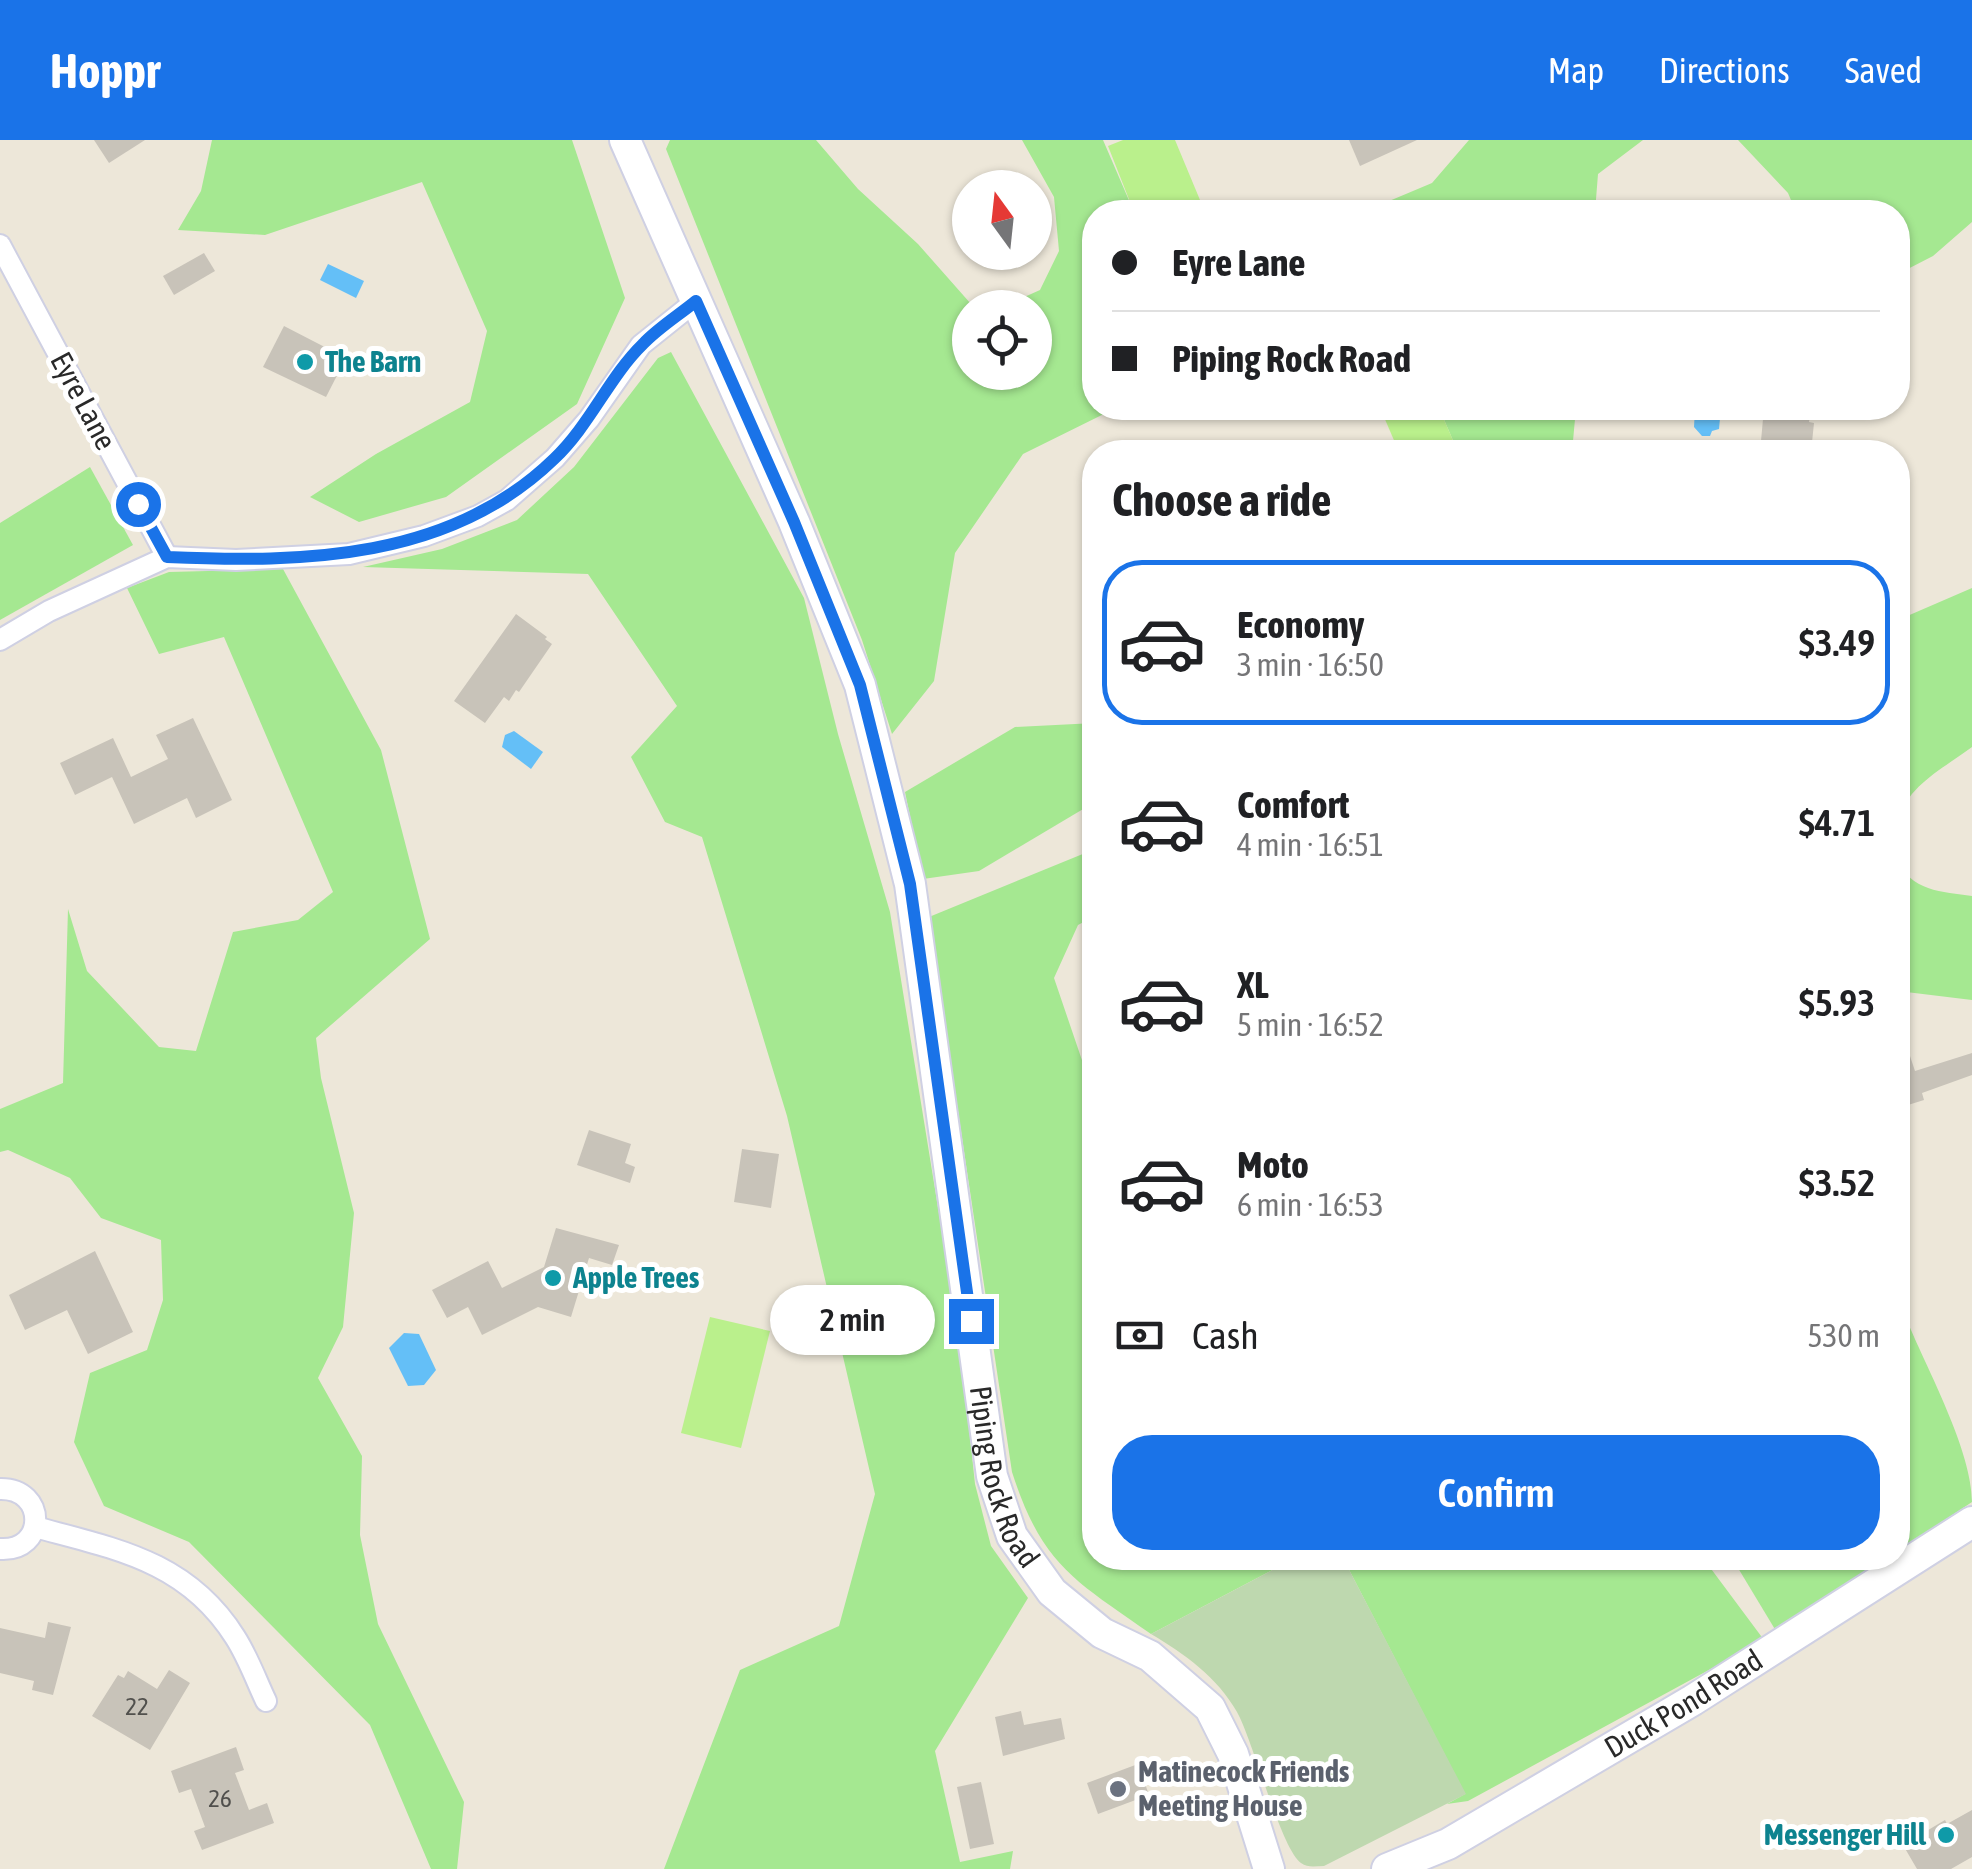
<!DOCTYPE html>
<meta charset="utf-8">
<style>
:root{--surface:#fff;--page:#f6f6f6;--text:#202124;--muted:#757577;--line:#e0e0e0;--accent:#1a73e8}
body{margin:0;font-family:"Asap Condensed",sans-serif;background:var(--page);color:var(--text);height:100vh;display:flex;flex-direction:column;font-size:38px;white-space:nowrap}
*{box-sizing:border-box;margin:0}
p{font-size:32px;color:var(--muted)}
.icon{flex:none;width:55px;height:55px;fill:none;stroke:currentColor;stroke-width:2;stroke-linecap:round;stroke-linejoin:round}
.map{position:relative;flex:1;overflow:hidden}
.details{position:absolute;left:1082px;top:300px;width:828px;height:1130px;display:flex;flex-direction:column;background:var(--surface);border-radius:40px;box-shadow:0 2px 8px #0004}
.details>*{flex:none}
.guide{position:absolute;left:1082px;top:60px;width:828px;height:220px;border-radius:40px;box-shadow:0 2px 8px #0004;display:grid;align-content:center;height:220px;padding:0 30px;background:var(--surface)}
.needle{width:65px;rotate:345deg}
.tools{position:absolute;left:952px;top:30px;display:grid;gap:20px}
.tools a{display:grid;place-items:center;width:100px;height:100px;border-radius:50%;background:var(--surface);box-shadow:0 2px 8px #0004;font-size:50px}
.end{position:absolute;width:45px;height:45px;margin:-22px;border:12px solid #1a73e8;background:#fff;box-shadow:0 0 0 5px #fff}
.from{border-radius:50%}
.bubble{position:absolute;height:70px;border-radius:35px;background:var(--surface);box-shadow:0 2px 8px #0004;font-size:32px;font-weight:600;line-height:70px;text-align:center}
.guide b{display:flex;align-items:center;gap:35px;height:95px;font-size:38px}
.guide b+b{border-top:2px solid var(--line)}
.guide i{width:25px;height:25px;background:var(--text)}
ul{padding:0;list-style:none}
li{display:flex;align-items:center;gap:30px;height:165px;margin:0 20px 15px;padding:0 10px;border:5px solid transparent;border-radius:40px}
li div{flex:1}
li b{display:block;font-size:38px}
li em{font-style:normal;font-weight:600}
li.on{border-color:var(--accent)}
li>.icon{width:90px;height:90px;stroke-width:1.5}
h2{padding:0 30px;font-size:45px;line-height:120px}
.pay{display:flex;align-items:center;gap:25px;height:110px;padding:0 30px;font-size:38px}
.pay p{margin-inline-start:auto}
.action{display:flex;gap:20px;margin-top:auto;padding:20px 30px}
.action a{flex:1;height:115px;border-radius:40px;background:var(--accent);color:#fff;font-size:40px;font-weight:600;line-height:115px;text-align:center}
header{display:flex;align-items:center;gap:60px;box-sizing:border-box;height:140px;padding:0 50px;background:var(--accent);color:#fff}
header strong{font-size:48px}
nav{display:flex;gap:55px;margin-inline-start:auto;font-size:35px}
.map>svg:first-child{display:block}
</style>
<header>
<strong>Hoppr</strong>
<nav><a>Map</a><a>Directions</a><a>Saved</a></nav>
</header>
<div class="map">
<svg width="1972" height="1729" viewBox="0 0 1972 1729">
<rect width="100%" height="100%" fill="#ede7d9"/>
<g fill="#a5e891" fill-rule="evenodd">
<path d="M212,0H572L625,158L577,264L446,357L359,382L310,357L376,314L470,262L487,191L422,42L265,95L178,90L201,51Z"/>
<path d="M670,0H816L858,49L918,104L971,164L1011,163L1040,150L1059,111L1054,57L1022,0H1103L1134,72H1095V268H1116L1023,314L955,413L934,541L892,594L862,500L666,9ZM970,168H1035V232H970Z"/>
<path d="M1469,0H1643L1598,34L1595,72H1363L1432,43Z"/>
<path d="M1738,0H1972V82L1933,116L1898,134V72H1796L1788,53Z"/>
<path d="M671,212L804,458L838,594L890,772L960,1203L975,1344L991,1406L1028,1458L935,1611L960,1722L1013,1711L1010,1729H664L740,1530L839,1486L875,1354L787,976L702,697L665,682L631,617L677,566L588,434L363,427L442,409L517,380L574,327L658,218Z"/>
<path d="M1439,268H1576L1572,312H1458Z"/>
<path d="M90,327L133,405L0,480V383Z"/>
<path d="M283,429L381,610L430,799L316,898L321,938L354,1073L343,1187L318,1238L362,1316L360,1395L378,1484L464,1662L457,1729H431L370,1585L189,1402L104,1366L74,1302L90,1233L147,1210L163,1160L161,1100L101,1078L70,1038L8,1010L0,1012V969L63,943L68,769L87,831L159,907L196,911L233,792L298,780L333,752L224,497L159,514L127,448L169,432Z"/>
<path d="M1972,448V607C1944,628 1908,645 1898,680V480Z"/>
<path d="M1095,583V662L979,731L923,739L905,652L1015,587Z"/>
<path d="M1095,709V776L1078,785L1054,838L1086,932L1095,939V1418H1295L1151,1494C1074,1440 1042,1425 1012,1332L929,777Z"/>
<path d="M1898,719C1909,751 1943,752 1972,756V860L1898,851Z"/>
<path d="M1898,1182L1908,1183C1928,1231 1972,1311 1972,1362L1898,1411Z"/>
<path d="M1343,1418H1703L1764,1500L1468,1661L1447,1664L1465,1654Z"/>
<path d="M1732,1418H1887L1776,1491Z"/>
</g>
<path fill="#bed8af" d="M1295,1418H1343L1466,1654L1324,1726C1315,1726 1308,1728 1301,1723C1281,1709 1254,1603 1237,1572C1217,1537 1185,1514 1151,1494Z"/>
<g fill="#baf08c">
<path d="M1123,0H1175L1205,72H1134L1108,6Z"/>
<path d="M1405,268H1439L1458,312H1399L1384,277Z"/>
<path d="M710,1177L770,1191L741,1308L681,1293Z"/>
</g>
<g fill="#64bff7">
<path d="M328,124L364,141L356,158L320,140Z"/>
<path d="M1695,268H1721L1719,289L1712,291L1710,296H1702L1694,287Z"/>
<path d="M514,591L543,612L531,629L502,607L505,595Z"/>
<path d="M404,1193L419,1194L436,1230L424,1245L408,1246L389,1208Z"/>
</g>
<g fill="#c8c3b9">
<path d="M94,0H145L109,23Z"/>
<path d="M1349,0H1417L1360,26Z"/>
<path d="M204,113L215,131L174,155L163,136Z"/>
<path d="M284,186L346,218L326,257L263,227Z"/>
<path d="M1764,268H1811L1809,282L1814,283L1811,312H1760Z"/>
<path d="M516,474L547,497L545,499L552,504L519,552L516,550L509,561L504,557L485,583L454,561Z"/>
<path d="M193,578L232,660L196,678L187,658L134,684L112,637L75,655L60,623L113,598L131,637L168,619L156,595Z"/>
<path d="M1901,889L1915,931L1972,913V935L1922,953L1924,960L1908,965L1906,958L1898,961V890Z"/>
<path d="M589,990L631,1004L625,1023L635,1027L630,1043L577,1025Z"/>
<path d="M742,1009L779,1014L771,1068L734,1062Z"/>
<path d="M556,1088L619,1105L612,1125L589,1118L571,1177L538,1167L482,1195L468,1167L447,1178L432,1150L488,1121L502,1148L544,1127Z"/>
<path d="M95,1111L133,1192L88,1214L67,1170L25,1190L9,1155Z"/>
<path d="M48,1482L71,1487L53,1555L32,1550L34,1541L0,1533V1488L45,1498Z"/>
<path d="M169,1530L190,1543L150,1610L92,1576L118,1535L124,1538L128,1531L157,1549Z"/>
<path d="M1021,1571L1024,1585L1061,1578L1065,1599L1003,1616L995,1577Z"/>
<path d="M236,1607L244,1630L235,1633L249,1670L267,1663L274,1683L202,1710L194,1691L205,1687L191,1649L179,1653L171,1631Z"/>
<path d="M1138,1624L1149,1655L1098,1674L1087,1643Z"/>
<path d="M981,1642L994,1704L970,1709L957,1647Z"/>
<path d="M1972,1670V1717L1951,1729H1917L1903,1705L1945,1680L1947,1684Z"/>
</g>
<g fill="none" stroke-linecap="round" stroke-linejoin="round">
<g stroke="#cfd0e3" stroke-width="24">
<g id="street">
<path d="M0,105L167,417"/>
<path d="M0,500L49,471L167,417L236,420L349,414L424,396L478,376L507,360L555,318L589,279L641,205L696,161"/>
<path d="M0,1349C47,1348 47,1412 0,1409"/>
<path d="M35,1387C116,1409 187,1421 235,1497C248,1517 256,1540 266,1561"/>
</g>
</g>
<g stroke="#cfd0e3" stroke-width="34">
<g id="secondary">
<path id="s1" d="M625,0L794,382L860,545L910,744L992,1336L1012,1396L1052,1452L1102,1493L1150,1516L1210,1568L1233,1614L1269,1729"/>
<path id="s2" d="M1387,1729L1448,1704L1693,1560L1972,1382"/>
</g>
</g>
<use href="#street" stroke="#fff" stroke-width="20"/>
<use href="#secondary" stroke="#fff" stroke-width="30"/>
</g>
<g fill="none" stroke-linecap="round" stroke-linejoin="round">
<path stroke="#1a73e8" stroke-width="12" d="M138,364L167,417C304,423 450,420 554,319C590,285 609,237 643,204C658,188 679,175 696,161L794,382L860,545L910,744L971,1181"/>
</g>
<g fill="#0f9aa8" stroke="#fff" stroke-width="4">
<circle cx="305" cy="222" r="10"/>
<circle cx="553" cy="1138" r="10"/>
<circle cx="1946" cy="1695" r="10"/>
</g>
<circle fill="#6b7280" stroke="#fff" stroke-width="4" cx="1118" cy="1649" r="10"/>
<g text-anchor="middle" stroke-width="10" stroke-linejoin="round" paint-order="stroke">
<g font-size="25" fill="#51504d">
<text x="137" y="1575">22</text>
<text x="220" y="1667">26</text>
</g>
<g font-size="30" font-weight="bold" fill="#0d838f" stroke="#fff" text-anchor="start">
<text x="325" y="232">The Barn</text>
<text x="573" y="1148">Apple Trees</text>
<text x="1926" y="1705" text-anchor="end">Messenger Hill</text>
</g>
<g font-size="30" fill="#292929" stroke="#fff">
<text transform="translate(83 261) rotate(62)" y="10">Eyre Lane</text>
<text dy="10" stroke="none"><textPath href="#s1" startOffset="1400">Piping Rock Road</textPath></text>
<text dy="10" stroke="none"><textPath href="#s2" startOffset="340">Duck Pond Road</textPath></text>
</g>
<g font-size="30" font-weight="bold" fill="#5b616d" stroke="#fff" text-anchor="start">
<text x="1138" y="1642">Matinecock Friends<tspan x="1138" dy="34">Meeting House</tspan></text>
</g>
</g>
</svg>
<div class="tools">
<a><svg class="needle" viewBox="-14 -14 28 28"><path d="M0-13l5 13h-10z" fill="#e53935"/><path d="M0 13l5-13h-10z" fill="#757577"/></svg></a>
<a><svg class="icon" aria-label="locate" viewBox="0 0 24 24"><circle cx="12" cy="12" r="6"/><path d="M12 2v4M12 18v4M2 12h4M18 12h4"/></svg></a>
</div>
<i class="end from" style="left:138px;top:364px"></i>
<i class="end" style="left:971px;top:1181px"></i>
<div class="bubble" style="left:770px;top:1145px;width:165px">2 min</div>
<div class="guide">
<b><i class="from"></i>Eyre Lane</b>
<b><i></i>Piping Rock Road</b>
</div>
<section class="details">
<h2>Choose a ride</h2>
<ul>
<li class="on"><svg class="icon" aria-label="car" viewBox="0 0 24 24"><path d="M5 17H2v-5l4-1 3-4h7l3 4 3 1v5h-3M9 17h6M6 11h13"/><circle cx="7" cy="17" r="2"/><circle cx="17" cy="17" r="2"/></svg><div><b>Economy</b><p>3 min · 16:50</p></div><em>$3.49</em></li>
<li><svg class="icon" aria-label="car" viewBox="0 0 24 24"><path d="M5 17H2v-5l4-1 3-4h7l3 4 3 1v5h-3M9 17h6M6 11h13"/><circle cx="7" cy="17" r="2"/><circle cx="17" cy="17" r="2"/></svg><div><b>Comfort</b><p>4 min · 16:51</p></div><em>$4.71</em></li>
<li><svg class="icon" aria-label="car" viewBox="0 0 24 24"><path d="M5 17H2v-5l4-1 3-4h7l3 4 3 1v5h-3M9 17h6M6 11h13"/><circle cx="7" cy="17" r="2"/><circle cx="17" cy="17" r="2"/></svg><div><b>XL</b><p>5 min · 16:52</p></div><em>$5.93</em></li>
<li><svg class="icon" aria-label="car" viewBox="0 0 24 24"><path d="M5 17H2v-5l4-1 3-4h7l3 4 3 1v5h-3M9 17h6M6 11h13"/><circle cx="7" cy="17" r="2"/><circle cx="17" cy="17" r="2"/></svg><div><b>Moto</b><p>6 min · 16:53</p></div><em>$3.52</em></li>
</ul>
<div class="pay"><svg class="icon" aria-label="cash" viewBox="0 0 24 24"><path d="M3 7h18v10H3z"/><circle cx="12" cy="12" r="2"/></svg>Cash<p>530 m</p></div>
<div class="action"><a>Confirm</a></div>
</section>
</div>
